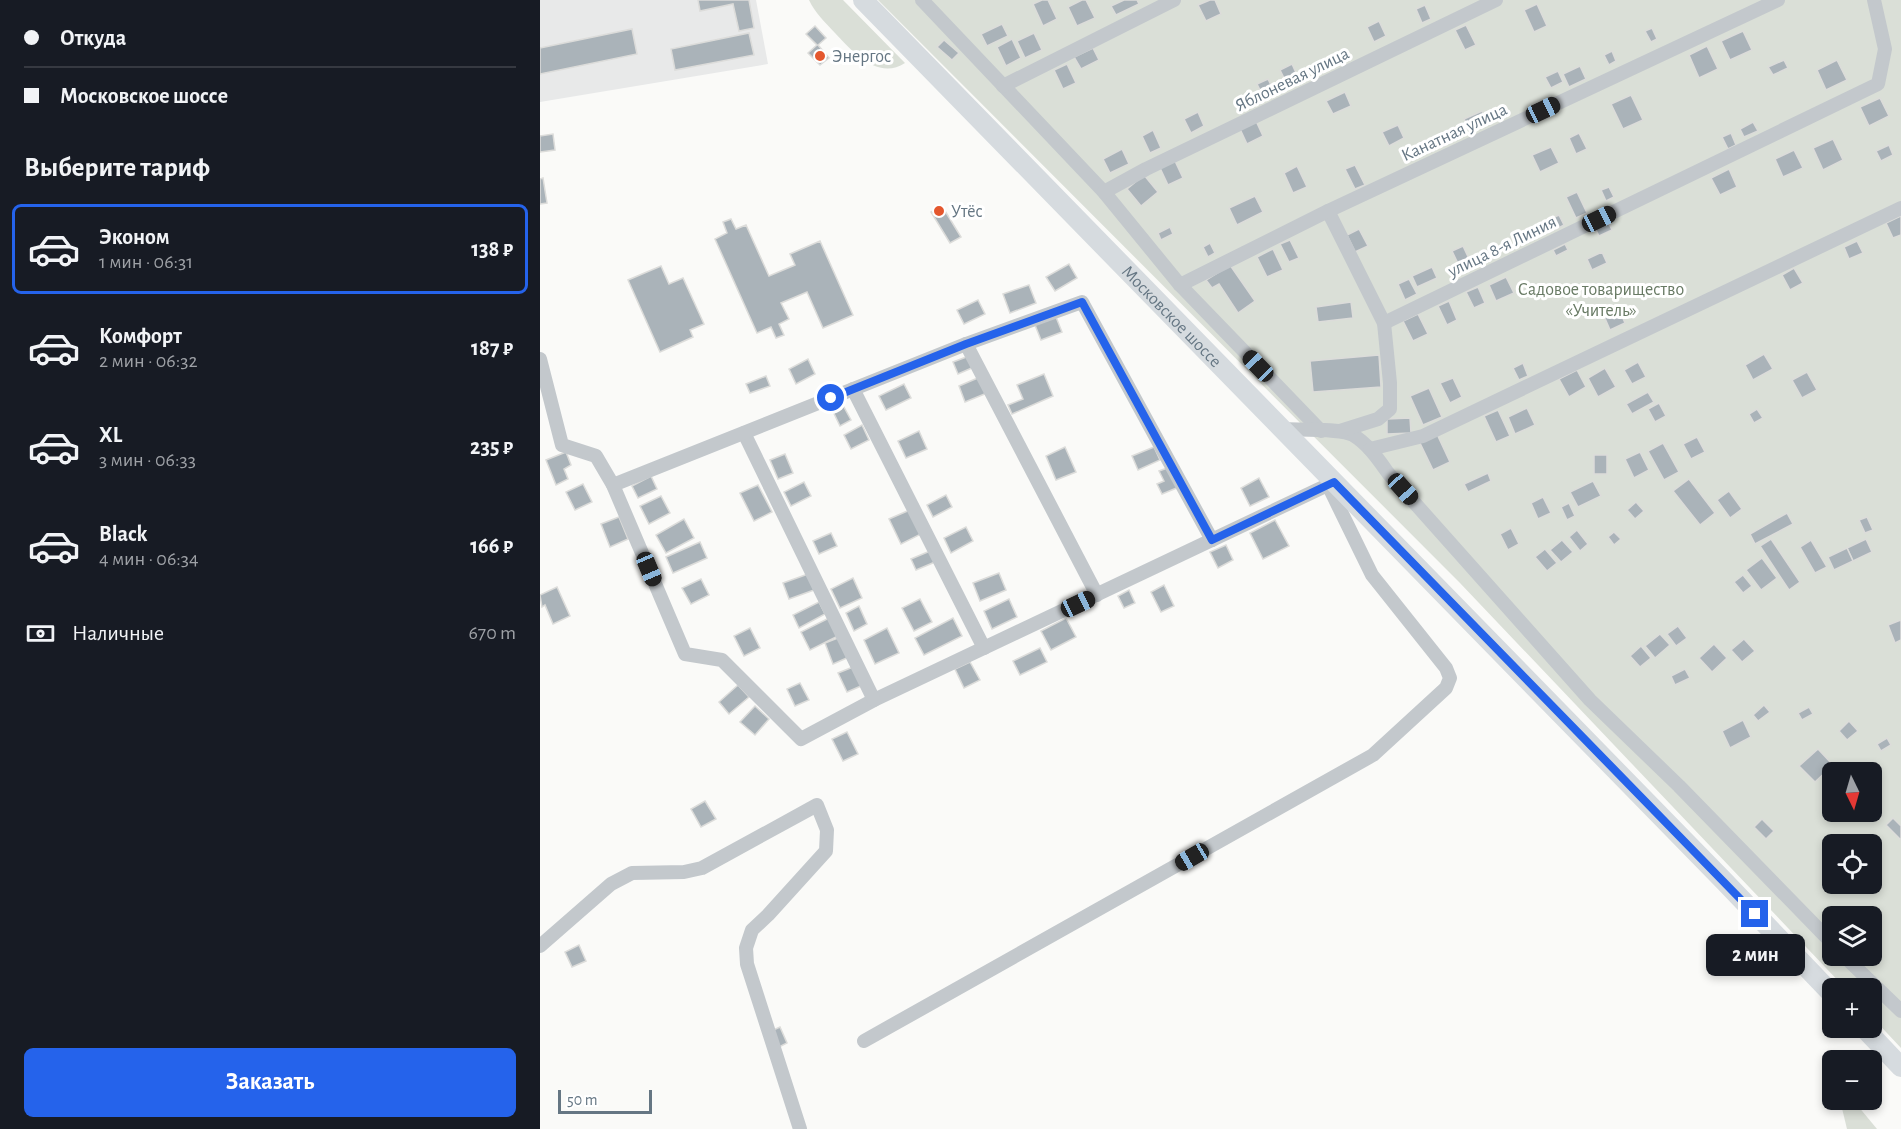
<!DOCTYPE html>
<html lang="ru">
<meta charset="utf-8">
<style>
:root{--surface:#171b24;--page:#242831;--text:#f1f3f6;--muted:#9ea1a6;--line:#363941;--accent:#2563eb}
body{margin:0;font-family:"Alegreya Sans",sans-serif;background:var(--page);color:var(--text);height:100vh;display:flex;flex-direction:column;font-size:22px;white-space:nowrap}
*{box-sizing:border-box;margin:0}
p{font-size:20px;color:var(--muted)}
.icon{flex:none;width:33px;height:33px;fill:none;stroke:currentColor;stroke-width:2;stroke-linecap:round;stroke-linejoin:round}
.map{position:relative;flex:1;overflow:hidden}
.details{display:flex;flex-direction:column;background:var(--surface);width:540px}
.details>*{flex:none}
.hud{display:grid;align-content:center;height:132px;padding:0 24px;background:var(--surface)}
.needle{width:39px;rotate:175deg}
.controls{position:absolute;left:1282px;top:762px;display:grid;gap:12px}
.controls a{display:grid;place-items:center;width:60px;height:60px;border-radius:9px;background:var(--surface);box-shadow:0 3px 9px #0003;font-size:30px}
.scale{position:absolute;left:18px;bottom:15px;width:94px;box-sizing:border-box;padding-left:6px;border:3px solid #657683;border-top:0;font-size:16px;line-height:21px;white-space:nowrap;color:#657683;-webkit-text-stroke:4px #fff;paint-order:stroke}
.end{position:absolute;width:27px;height:27px;margin:-14px;border:8px solid #2563eb;background:#fff;box-shadow:0 0 0 3px #fff}
.from{border-radius:50%}
.bubble{position:absolute;height:42px;border-radius:9px;background:var(--surface);box-shadow:0 3px 9px #0003;font-size:20px;font-weight:700;line-height:42px;text-align:center}
.car{position:absolute;width:18px;height:36px;margin:-18px -9px;border-radius:8px;box-shadow:0 0 4px 2px #0007;background:linear-gradient(#222 24%,#8ab4d8 0 40%,#222 0 76%,#8ab4d8 0 86%,#222 0)}
.hud b{display:flex;align-items:center;gap:21px;height:57px;font-size:22px}
.hud b+b{border-top:2px solid var(--line)}
.hud i{width:15px;height:15px;background:var(--text)}
ul{padding:0;list-style:none}
li{display:flex;align-items:center;gap:18px;height:90px;margin:0 12px 9px;padding:0 12px;border:3px solid transparent;border-radius:9px}
li div{flex:1}
li b{display:block;font-size:22px}
li em{font-style:normal;font-weight:700}
li.active{border-color:var(--accent)}
li>.icon{width:54px;height:54px;stroke-width:1.5}
h2{padding:0 24px;font-size:27px;line-height:72px}
.pay{display:flex;align-items:center;gap:15px;height:66px;padding:0 24px;font-size:22px}
.pay p{margin-inline-start:auto}
.primary-button{display:flex;gap:12px;margin-top:auto;padding:12px 24px}
.primary-button a{flex:1;height:69px;border-radius:9px;background:var(--accent);color:#fff;font-size:24px;font-weight:700;line-height:69px;text-align:center}
main{display:flex;flex:1;min-height:0}
.map>svg:first-child{display:block}
</style>
<main>
<section class="details">
<div class="hud">
<b><i class="from"></i>Откуда</b>
<b><i></i>Московское шоссе</b>
</div>
<h2>Выберите тариф</h2>
<ul>
<li class="active"><svg class="icon" aria-label="car" viewBox="0 0 24 24"><path d="M5 17H2v-5l4-1 3-4h7l3 4 3 1v5h-3M9 17h6M6 11h13"/><circle cx="7" cy="17" r="2"/><circle cx="17" cy="17" r="2"/></svg><div><b>Эконом</b><p>1 мин · 06:31</p></div><em>138 ₽</em></li>
<li><svg class="icon" aria-label="car" viewBox="0 0 24 24"><path d="M5 17H2v-5l4-1 3-4h7l3 4 3 1v5h-3M9 17h6M6 11h13"/><circle cx="7" cy="17" r="2"/><circle cx="17" cy="17" r="2"/></svg><div><b>Комфорт</b><p>2 мин · 06:32</p></div><em>187 ₽</em></li>
<li><svg class="icon" aria-label="car" viewBox="0 0 24 24"><path d="M5 17H2v-5l4-1 3-4h7l3 4 3 1v5h-3M9 17h6M6 11h13"/><circle cx="7" cy="17" r="2"/><circle cx="17" cy="17" r="2"/></svg><div><b>XL</b><p>3 мин · 06:33</p></div><em>235 ₽</em></li>
<li><svg class="icon" aria-label="car" viewBox="0 0 24 24"><path d="M5 17H2v-5l4-1 3-4h7l3 4 3 1v5h-3M9 17h6M6 11h13"/><circle cx="7" cy="17" r="2"/><circle cx="17" cy="17" r="2"/></svg><div><b>Black</b><p>4 мин · 06:34</p></div><em>166 ₽</em></li>
</ul>
<div class="pay"><svg class="icon" aria-label="cash" viewBox="0 0 24 24"><path d="M3 7h18v10H3z"/><circle cx="12" cy="12" r="2"/></svg>Наличные<p>670 m</p></div>
<div class="primary-button"><a>Заказать</a></div>
</section>
<div class="map">
<svg width="1361" height="1129" viewBox="0 0 1361 1129">
<rect width="100%" height="100%" fill="#fafaf8"/>
<path fill="#e8e9e9" d="M0,0H216L228,64L0,102Z"/>
<g fill="#dadfd7" fill-rule="evenodd">
<path d="M269,0H303L365,63C338,81 312,51 295,33C285,22 275,13 269,0Z"/>
<path d="M338,0H1361V1048L1332,1017V988H1305L920,583ZM1293,772H1332V812H1293ZM1293,844H1332V884H1293ZM1293,916H1332V956H1293Z"/>
<path d="M1300,1100H1313L1337,1129H1307Z"/>
</g>
<g fill="#aab3b9" stroke="#dcdcda" stroke-width="1.5">
<path d="M158,0H209L214,28L199,31L193,4L160,11Z"/>
<path d="M502,0H508L517,19L503,26L493,4Z"/>
<path d="M542,0H546L555,18L537,26L528,7Z"/>
<path d="M584,0H597L599,4L576,15L571,6Z"/>
<path d="M670,0H675L681,14L666,21L658,5Z"/>
<path d="M997,4L1007,26L994,32L984,10Z"/>
<path d="M885,5L891,19L882,23L876,9Z"/>
<path d="M839,21L846,36L834,42L827,27Z"/>
<path d="M462,24L468,36L447,46L441,34Z"/>
<path d="M926,25L936,45L925,50L915,30Z"/>
<path d="M275,26L286,38L278,45L289,58L280,65L268,53L277,45L266,34Z"/>
<path d="M1112,28L1117,39L1111,42L1105,31Z"/>
<path d="M92,29L97,54L0,74V48Z"/>
<path d="M1203,31L1212,50L1190,60L1181,41Z"/>
<path d="M209,33L214,55L135,70L131,49Z"/>
<path d="M494,33L502,50L485,58L477,41Z"/>
<path d="M472,39L481,58L466,66L457,47Z"/>
<path d="M404,40L419,53L412,60L397,47Z"/>
<path d="M1167,46L1178,69L1159,78L1149,55Z"/>
<path d="M553,48L559,60L541,69L534,57Z"/>
<path d="M1072,51L1076,61L1069,65L1064,55Z"/>
<path d="M1244,60L1248,68L1233,75L1228,67Z"/>
<path d="M1297,60L1307,80L1286,90L1277,70Z"/>
<path d="M527,64L536,83L523,89L514,70Z"/>
<path d="M752,64L757,75L745,80L740,70Z"/>
<path d="M1040,66L1046,79L1029,87L1023,74Z"/>
<path d="M1018,71L1023,82L1011,88L1005,77Z"/>
<path d="M728,79L733,89L722,94L717,84Z"/>
<path d="M805,92L811,106L793,114L786,101Z"/>
<path d="M1091,95L1103,120L1083,129L1071,104Z"/>
<path d="M1340,98L1349,116L1329,126L1320,107Z"/>
<path d="M942,111L947,122L930,130L924,119Z"/>
<path d="M658,112L664,126L651,133L644,119Z"/>
<path d="M716,121L723,136L707,144L700,129Z"/>
<path d="M1213,122L1218,131L1204,137L1200,129Z"/>
<path d="M858,125L864,138L849,146L842,132Z"/>
<path d="M613,130L621,148L610,153L602,136Z"/>
<path d="M1039,133L1047,149L1036,154L1029,138Z"/>
<path d="M1191,133L1196,145L1188,149L1182,137Z"/>
<path d="M13,134L15,150L0,152V136Z"/>
<path d="M1293,139L1303,160L1283,170L1273,148Z"/>
<path d="M1349,145L1353,155L1341,161L1336,151Z"/>
<path d="M1011,147L1019,163L1000,172L992,155Z"/>
<path d="M582,149L589,164L570,173L563,159Z"/>
<path d="M1254,150L1263,168L1243,177L1235,159Z"/>
<path d="M635,161L643,178L628,185L620,168Z"/>
<path d="M815,165L825,185L815,189L805,169Z"/>
<path d="M757,166L767,187L753,193L744,173Z"/>
<path d="M1189,169L1197,187L1180,195L1171,178Z"/>
<path d="M604,175L618,192L601,206L587,189Z"/>
<path d="M3,178L7,203L0,204V179Z"/>
<path d="M1069,187L1074,197L1066,201L1061,190Z"/>
<path d="M1037,192L1047,213L1036,218L1026,197Z"/>
<path d="M715,196L723,212L697,225L689,208Z"/>
<path d="M402,206L421,237L410,243L391,212Z"/>
<path d="M1019,215L1024,225L1017,229L1012,218Z"/>
<path d="M1361,216V235L1353,238L1346,223Z"/>
<path d="M1066,217L1072,230L1059,236L1053,224Z"/>
<path d="M191,219L196,229L206,225L229,276L255,265L250,254L280,241L313,315L283,328L267,292L241,303L249,319L239,324L244,335L236,338L231,327L217,333L175,239L187,233L183,222Z"/>
<path d="M630,227L633,234L621,240L618,233Z"/>
<path d="M819,229L828,246L815,252L807,235Z"/>
<path d="M750,240L759,258L749,262L740,244Z"/>
<path d="M1317,241L1323,253L1309,259L1304,247Z"/>
<path d="M670,243L675,253L668,257L663,247Z"/>
<path d="M1025,244L1028,250L1016,256L1013,250Z"/>
<path d="M923,246L932,265L921,270L912,251Z"/>
<path d="M733,249L743,270L727,277L717,257Z"/>
<path d="M1062,252L1067,263L1052,270L1047,259Z"/>
<path d="M529,264L537,278L515,291L506,277Z"/>
<path d="M690,265L715,301L698,313L679,284L672,288L666,280Z"/>
<path d="M121,266L129,284L143,278L164,324L150,330L153,337L120,352L88,280Z"/>
<path d="M892,267L897,278L877,287L872,276Z"/>
<path d="M1254,268L1263,283L1250,290L1242,275Z"/>
<path d="M966,277L974,293L956,301L949,285Z"/>
<path d="M869,279L877,294L865,300L858,284Z"/>
<path d="M489,285L496,303L470,313L463,294Z"/>
<path d="M938,287L945,303L934,308L926,292Z"/>
<path d="M438,300L445,314L424,324L417,310Z"/>
<path d="M909,301L917,320L907,325L898,306Z"/>
<path d="M811,302L813,318L778,322L776,307Z"/>
<path d="M1079,309L1085,323L1070,330L1064,316Z"/>
<path d="M878,314L888,334L873,341L863,321Z"/>
<path d="M516,317L522,332L501,340L495,325Z"/>
<path d="M1224,354L1233,369L1213,380L1205,365Z"/>
<path d="M839,355L841,387L773,392L770,361Z"/>
<path d="M429,356L434,367L418,374L413,362Z"/>
<path d="M268,359L275,374L256,384L249,369Z"/>
<path d="M1098,362L1106,377L1092,384L1084,370Z"/>
<path d="M983,363L988,376L979,380L973,368Z"/>
<path d="M1065,368L1076,387L1058,397L1048,378Z"/>
<path d="M1037,370L1046,387L1029,397L1019,379Z"/>
<path d="M1267,372L1277,390L1262,398L1252,380Z"/>
<path d="M504,374L513,396L472,414L468,405L483,399L477,385Z"/>
<path d="M226,376L230,386L210,393L206,384Z"/>
<path d="M440,377L447,393L425,402L419,386Z"/>
<path d="M913,378L922,397L910,403L900,383Z"/>
<path d="M364,384L371,398L346,410L339,396Z"/>
<path d="M889,388L902,417L883,425L870,396Z"/>
<path d="M1108,392L1114,402L1092,414L1086,404Z"/>
<path d="M299,398L311,420L300,426L289,403Z"/>
<path d="M1119,403L1126,416L1115,422L1108,409Z"/>
<path d="M987,408L995,425L975,434L968,417Z"/>
<path d="M1217,409L1223,418L1214,423L1209,414Z"/>
<path d="M958,410L970,436L956,442L944,416Z"/>
<path d="M870,418L871,433L847,434V419Z"/>
<path d="M322,425L329,440L311,449L304,435Z"/>
<path d="M379,431L387,449L366,458L358,441Z"/>
<path d="M896,432L910,462L893,470L879,441Z"/>
<path d="M1157,437L1165,452L1151,459L1143,444Z"/>
<path d="M1123,443L1139,472L1124,480L1108,451Z"/>
<path d="M525,447L536,472L516,480L506,456Z"/>
<path d="M614,447L620,460L598,470L592,456Z"/>
<path d="M26,452L31,465L24,469L28,479L16,485L6,460Z"/>
<path d="M1100,452L1109,470L1094,478L1085,459Z"/>
<path d="M245,454L253,473L238,479L230,460Z"/>
<rect x="1054" y="455" width="13" height="19"/>
<path d="M630,467L639,487L622,494L617,484L624,481L619,471Z"/>
<path d="M948,473L951,481L928,492L924,484Z"/>
<path d="M111,476L117,489L98,498L92,486Z"/>
<path d="M719,478L729,497L710,506L701,488Z"/>
<path d="M1149,479L1175,513L1160,525L1133,491Z"/>
<path d="M1053,481L1061,496L1038,507L1030,492Z"/>
<path d="M264,482L271,496L251,506L244,492Z"/>
<path d="M43,484L52,502L35,510L26,492Z"/>
<path d="M218,485L232,512L214,521L200,493Z"/>
<path d="M1189,491L1202,509L1190,518L1177,500Z"/>
<path d="M406,495L412,507L393,517L387,505Z"/>
<path d="M121,496L130,513L109,524L100,506Z"/>
<path d="M1003,497L1011,513L998,519L991,503Z"/>
<path d="M1096,502L1104,511L1095,519L1087,510Z"/>
<path d="M1029,503L1035,516L1027,520L1021,507Z"/>
<path d="M372,509L383,533L361,544L349,519Z"/>
<path d="M1247,513L1253,524L1215,544L1210,534Z"/>
<path d="M79,517L88,539L70,547L61,524Z"/>
<path d="M1327,517L1333,530L1325,533L1319,520Z"/>
<path d="M144,519L154,538L126,553L116,535Z"/>
<path d="M735,520L749,546L723,559L710,533Z"/>
<path d="M426,527L433,541L411,553L404,538Z"/>
<path d="M971,528L979,544L968,550L960,534Z"/>
<path d="M1037,530L1048,544L1040,551L1029,537Z"/>
<path d="M1074,532L1081,539L1074,545L1068,537Z"/>
<path d="M291,533L297,546L279,554L273,541Z"/>
<path d="M1231,539L1260,582L1249,590L1220,546Z"/>
<path d="M1326,539L1332,552L1313,561L1307,548Z"/>
<path d="M1022,540L1033,552L1021,562L1010,550Z"/>
<path d="M1271,540L1287,567L1275,573L1260,547Z"/>
<path d="M160,542L167,558L133,573L126,557Z"/>
<path d="M686,545L693,560L678,568L670,552Z"/>
<path d="M1307,548L1313,561L1294,570L1288,557Z"/>
<path d="M1005,549L1017,563L1007,571L995,557Z"/>
<path d="M390,551L395,562L376,570L371,559Z"/>
<path d="M1222,558L1237,578L1221,590L1206,570Z"/>
<path d="M459,573L466,590L440,601L433,583Z"/>
<path d="M268,574L274,590L249,599L243,583Z"/>
<path d="M1203,575L1212,586L1203,593L1194,582Z"/>
<path d="M313,578L322,598L300,608L291,589Z"/>
<path d="M161,579L169,595L151,604L142,588Z"/>
<path d="M624,585L634,606L621,612L611,592Z"/>
<path d="M17,587L30,616L13,624L5,605L2,607L0,595Z"/>
<path d="M589,590L595,603L584,608L578,596Z"/>
<path d="M380,599L392,622L374,631L362,608Z"/>
<path d="M469,599L477,617L452,629L444,611Z"/>
<path d="M279,602L285,614L259,628L253,615Z"/>
<path d="M319,606L327,624L314,631L306,613Z"/>
<path d="M289,618L298,636L270,650L261,632Z"/>
<path d="M413,618L422,636L384,655L375,638Z"/>
<path d="M526,618L536,637L511,650L501,631Z"/>
<path d="M1361,620V640L1355,643L1348,625Z"/>
<path d="M1138,626L1147,638L1136,646L1127,634Z"/>
<path d="M210,628L220,648L204,656L194,636Z"/>
<path d="M347,628L359,653L335,664L324,640Z"/>
<path d="M308,634L316,654L293,664L285,643Z"/>
<path d="M1120,634L1130,645L1115,658L1105,646Z"/>
<path d="M1204,639L1215,651L1202,662L1191,650Z"/>
<path d="M1174,644L1187,658L1172,672L1159,658Z"/>
<path d="M1101,646L1111,658L1100,667L1090,656Z"/>
<path d="M500,648L507,662L480,675L473,661Z"/>
<path d="M430,662L440,680L424,688L415,669Z"/>
<path d="M313,667L321,686L307,692L298,673Z"/>
<path d="M1145,669L1150,678L1135,685L1131,676Z"/>
<path d="M260,683L269,700L255,706L247,689Z"/>
<path d="M198,685L209,697L189,714L179,702Z"/>
<path d="M1224,705L1230,712L1218,721L1213,715Z"/>
<path d="M215,706L229,719L215,735L200,722Z"/>
<path d="M1269,707L1273,714L1262,720L1258,713Z"/>
<path d="M1203,720L1211,737L1190,748L1182,731Z"/>
<path d="M1309,721L1318,731L1307,740L1299,731Z"/>
<path d="M307,732L318,754L303,761L292,739Z"/>
<path d="M1347,738L1351,745L1341,751L1337,744Z"/>
<path d="M1278,749L1293,765L1275,782L1259,766Z"/>
<path d="M165,801L176,819L161,827L151,809Z"/>
<path d="M1353,818L1361,826V840L1346,825Z"/>
<path d="M1222,819L1234,831L1226,839L1214,827Z"/>
<path d="M39,945L46,961L32,967L25,952Z"/>
<path d="M240,1027L247,1043L239,1047L231,1031Z"/>
</g>
<g fill="none" stroke-linecap="round" stroke-linejoin="round">
<g stroke="#c3c8cc" stroke-width="14">
<path d="M382,0L564,192L640,285L781,431"/>
<path d="M463,86L634,0"/>
<path d="M564,192L606,169L956,0"/>
<path d="M788,211L844,323L1338,84L1345,49L1334,0"/>
<path d="M640,285L788,211L1238,0"/>
<path d="M426,344L557,595"/>
<path d="M0,359L22,445L56,456L73,485L145,654L182,660L261,739L334,700L794,482"/>
<path d="M313,389L444,648"/>
<path d="M742,429C758,430 801,428 813,435C828,444 838,459 848,473L1050,700L1139,786L1293,944"/>
<path d="M800,431L838,419L850,409V383L844,323"/>
<path d="M204,433L334,700"/>
<path d="M830,449L883,436L1361,208"/>
<path d="M73,485L426,344L542,302L672,540"/>
<path d="M0,946L71,884L92,873L144,872L162,868L277,805L287,830L286,851L228,915L212,930L206,948L207,964L260,1129"/>
<path d="M1304,956L1361,1011"/>
<path d="M324,1041L833,755L906,688L910,678L906,668L832,575L788,485"/>
</g>
<g stroke="#d6dbdf" stroke-width="20">
<path id="s1" d="M323,0L1184,881L1293,995"/>
<path d="M1324,1028L1361,1067"/>
</g>
</g>
<g fill="none" stroke-linecap="round" stroke-linejoin="round">
<path stroke="#2563eb" stroke-width="8" d="M291,398L426,344L542,302L672,540L794,482L1215,914"/>
</g>
<g fill="#e4572e" stroke="#fff" stroke-width="2">
<circle cx="280" cy="56" r="6"/>
<circle cx="399" cy="211" r="6"/>
</g>
<g text-anchor="middle" stroke-width="6" stroke-linejoin="round" paint-order="stroke">
<g font-size="18" fill="#657683" stroke="#fff" text-anchor="start">
<text x="292" y="62">Энергос</text>
<text x="411" y="217">Утёс</text>
</g>
<g font-size="18" fill="#657683" stroke="#fff">
<text transform="translate(752 79) rotate(-26)" y="6">Яблоневая улица</text>
<text transform="translate(914 132) rotate(-25)" y="6">Канатная улица</text>
<text transform="translate(962 246) rotate(-26)" y="6">улица 8-я Линия</text>
<text dy="6" stroke="none"><textPath href="#s1" startOffset="442">Московское шоссе</textPath></text>
</g>
<g font-size="18" fill="#687a64" stroke="#fff">
<text x="1061" y="295">Садовое товарищество<tspan x="1061" dy="21">«Учитель»</tspan></text>
</g>
</g>
</svg>
<div class="controls">
<a><svg class="needle" viewBox="-14 -14 28 28"><path d="M0-13l5 13h-10z" fill="#e53935"/><path d="M0 13l5-13h-10z" fill="#9ea1a6"/></svg></a>
<a><svg class="icon" aria-label="locate" viewBox="0 0 24 24"><circle cx="12" cy="12" r="6"/><path d="M12 2v4M12 18v4M2 12h4M18 12h4"/></svg></a>
<a><svg class="icon" aria-label="layers" viewBox="0 0 24 24"><path d="M12 4l9 5-9 5-9-5zM3 14l9 5 9-5"/></svg></a>
<a>+</a>
<a>−</a>
</div>
<div class="scale">50 m</div>
<i class="end from" style="left:291px;top:398px"></i>
<i class="end" style="left:1215px;top:914px"></i>
<div class="bubble" style="left:1166px;top:934px;width:99px">2 мин</div>
<i class="car" style="left:1003px;top:110px;rotate:65deg"></i>
<i class="car" style="left:1059px;top:219px;rotate:64deg"></i>
<i class="car" style="left:718px;top:366px;rotate:316deg"></i>
<i class="car" style="left:863px;top:489px;rotate:138deg"></i>
<i class="car" style="left:109px;top:569px;rotate:157deg"></i>
<i class="car" style="left:538px;top:604px;rotate:65deg"></i>
<i class="car" style="left:652px;top:857px;rotate:240deg"></i>
</div>
</main>
